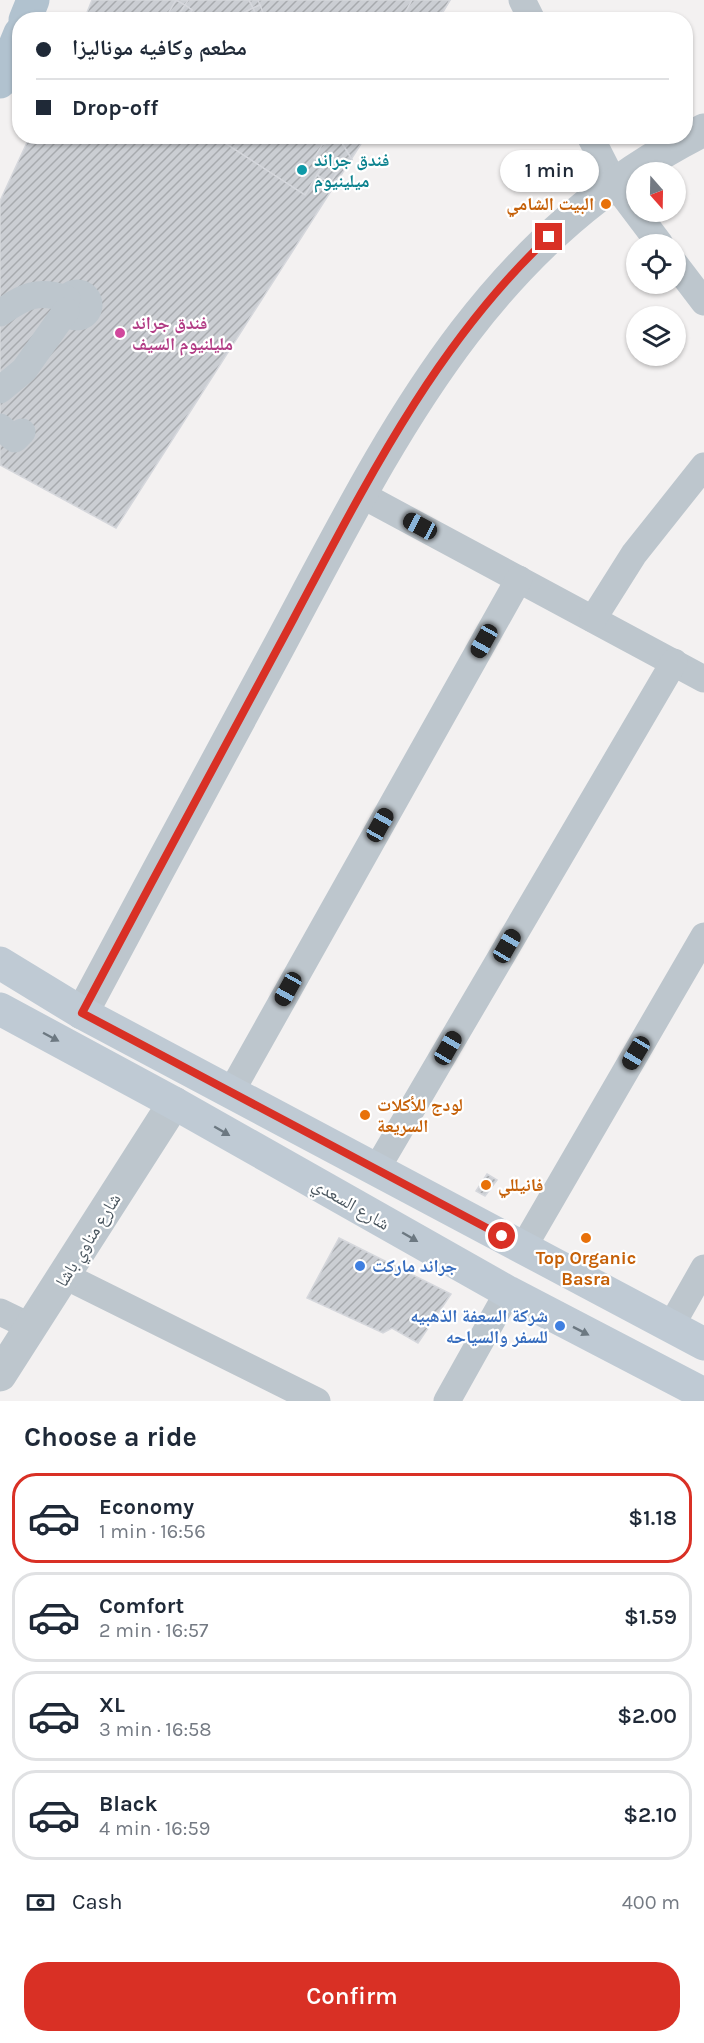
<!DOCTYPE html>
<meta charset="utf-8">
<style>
:root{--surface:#fff;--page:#f6f6f7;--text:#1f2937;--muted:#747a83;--line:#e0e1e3;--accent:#d93025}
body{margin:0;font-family:Karla,"Noto Naskh Arabic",sans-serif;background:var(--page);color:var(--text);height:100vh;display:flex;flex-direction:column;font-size:22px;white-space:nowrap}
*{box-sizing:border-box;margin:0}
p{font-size:20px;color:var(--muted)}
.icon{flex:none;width:33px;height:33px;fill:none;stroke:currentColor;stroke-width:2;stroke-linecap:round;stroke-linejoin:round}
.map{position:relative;height:1401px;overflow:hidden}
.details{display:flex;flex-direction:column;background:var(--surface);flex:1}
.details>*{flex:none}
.hud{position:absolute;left:12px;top:12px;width:681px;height:132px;border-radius:24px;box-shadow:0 2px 4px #0004;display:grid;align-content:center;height:132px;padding:0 24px;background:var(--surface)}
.needle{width:39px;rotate:160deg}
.fabs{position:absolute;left:626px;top:162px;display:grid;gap:12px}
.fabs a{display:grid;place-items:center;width:60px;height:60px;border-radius:50%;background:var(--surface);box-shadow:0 2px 4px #0004;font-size:30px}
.end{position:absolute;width:27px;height:27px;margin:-14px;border:8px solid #d93025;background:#fff;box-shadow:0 0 0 3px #fff}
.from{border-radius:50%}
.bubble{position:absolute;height:42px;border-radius:21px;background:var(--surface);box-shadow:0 2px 4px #0004;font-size:20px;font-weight:600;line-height:42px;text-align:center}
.car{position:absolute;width:18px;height:36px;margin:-18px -9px;border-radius:8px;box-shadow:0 0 4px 2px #0007;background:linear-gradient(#222 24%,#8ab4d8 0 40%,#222 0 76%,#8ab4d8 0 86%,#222 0)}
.hud b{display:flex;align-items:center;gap:21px;height:57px;font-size:22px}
.hud b+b{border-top:2px solid var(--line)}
.hud i{width:15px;height:15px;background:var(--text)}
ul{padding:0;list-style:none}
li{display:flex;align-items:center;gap:18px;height:90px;margin:0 12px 9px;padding:0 12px;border:3px solid var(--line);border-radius:24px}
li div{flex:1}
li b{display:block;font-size:22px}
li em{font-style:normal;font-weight:600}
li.on{border-color:var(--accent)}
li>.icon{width:54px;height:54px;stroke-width:1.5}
h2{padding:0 24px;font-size:27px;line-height:72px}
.pay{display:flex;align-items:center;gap:15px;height:66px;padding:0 24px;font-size:22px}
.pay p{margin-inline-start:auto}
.button{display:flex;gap:12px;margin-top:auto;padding:12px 24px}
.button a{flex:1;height:69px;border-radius:24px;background:var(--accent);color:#fff;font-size:24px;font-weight:600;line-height:69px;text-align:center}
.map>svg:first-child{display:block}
</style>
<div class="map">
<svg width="704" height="1401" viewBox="0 0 704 1401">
<defs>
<pattern id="building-hatch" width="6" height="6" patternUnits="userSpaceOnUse" patternTransform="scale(1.5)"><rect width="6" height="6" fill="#cbced3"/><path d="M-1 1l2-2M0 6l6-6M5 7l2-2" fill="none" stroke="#a7aaae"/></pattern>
</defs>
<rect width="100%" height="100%" fill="#f3f1f1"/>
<g fill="url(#building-hatch)" stroke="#d5d7dc" stroke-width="1.5">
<path d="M92,0H450L438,20H84Z"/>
<path d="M176,0L185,5L177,17L169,12Z"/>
<path d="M188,0H249L253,8L245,12L249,20H186L192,10L185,5Z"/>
<path d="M249,0H258L260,5L253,8Z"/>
<path d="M412,0H450L438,20H401Z"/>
<path d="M185,5L192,10L186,20H180L177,17Z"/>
<path d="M260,5L266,20H258L253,8Z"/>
<path d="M253,8L258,20H249L245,12Z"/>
<path d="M30,136H366L116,528L0,465V201Z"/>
<path d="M214,136H344L339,138L352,160L347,165L343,163L330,183L317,175L305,195Z"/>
<path d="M339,138L352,160L347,165L343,163L330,183L317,175L324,164L314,158L322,145Z"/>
<path d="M487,1174L497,1180L485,1196L476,1191Z"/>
<path d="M339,1238L451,1294L418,1343L392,1328L383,1333L307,1298Z"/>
</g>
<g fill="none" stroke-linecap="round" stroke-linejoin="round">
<g stroke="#bdc6cd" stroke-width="27">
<path d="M522,0L532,20"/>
<path d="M590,136L614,183L660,244"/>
<path d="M675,264L704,302"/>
<circle cx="77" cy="305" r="12"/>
<path d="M0,313C24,296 38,289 67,299"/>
<path d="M0,390L24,370L66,311"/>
<path d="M0,427L15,439L22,432"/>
<path d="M360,494L704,679"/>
<path d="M593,619L634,554L704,466"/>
<path d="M231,1092L519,579"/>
<path d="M376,1170L674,662"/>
<path d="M523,1248L704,936"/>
<path d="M65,1276L317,1401"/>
<path d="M0,1312L31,1327"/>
<path d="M671,1326L704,1268"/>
<path d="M447,1401L508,1292"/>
</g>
<g stroke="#bdc6cd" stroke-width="33">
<path d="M82,1013C147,891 212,770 278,648C390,439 481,242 704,130"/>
<path d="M0,1375L174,1103"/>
</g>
<g stroke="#bfcad4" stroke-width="33">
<path d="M0,963L82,1013L704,1344"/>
<path d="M0,1009L174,1103L508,1292L704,1394"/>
</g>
<g stroke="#b1c2cf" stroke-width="33">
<path d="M25,20L33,0"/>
<path d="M0,82L20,33"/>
</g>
</g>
<defs><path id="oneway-solid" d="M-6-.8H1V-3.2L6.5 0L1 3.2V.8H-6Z" transform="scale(1.5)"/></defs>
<g fill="#6c7881">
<use href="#oneway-solid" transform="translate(51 1037) rotate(28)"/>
<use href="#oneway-solid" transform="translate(222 1131) rotate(30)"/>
<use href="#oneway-solid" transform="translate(410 1237) rotate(30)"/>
<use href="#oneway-solid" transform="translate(581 1331) rotate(27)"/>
</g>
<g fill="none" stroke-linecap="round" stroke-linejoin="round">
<path stroke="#d93025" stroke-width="8" d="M502,1236L82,1013C152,881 223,750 294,618C366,483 436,343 549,237"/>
</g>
<circle fill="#0f9aa8" stroke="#fff" stroke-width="2" cx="302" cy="170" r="6"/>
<g fill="#e8710a" stroke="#fff" stroke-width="2">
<circle cx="606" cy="204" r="6"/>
<circle cx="365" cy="1115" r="6"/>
<circle cx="486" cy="1185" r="6"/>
<circle cx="586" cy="1238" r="6"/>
</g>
<circle fill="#d1479c" stroke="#fff" stroke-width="2" cx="120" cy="333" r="6"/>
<g fill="#3f7fe0" stroke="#fff" stroke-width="2">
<circle cx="360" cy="1266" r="6"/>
<circle cx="560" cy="1326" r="6"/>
</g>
<g text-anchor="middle" stroke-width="4.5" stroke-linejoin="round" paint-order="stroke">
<g font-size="18" font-weight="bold" fill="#0d838f" stroke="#fff" text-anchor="start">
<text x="314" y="166">فندق جراند<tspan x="314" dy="21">ميلينيوم</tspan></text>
</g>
<g font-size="18" font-weight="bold" fill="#c56008" stroke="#fff" text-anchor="start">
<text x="594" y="210" text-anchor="end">البيت الشامي</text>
<text x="377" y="1111">لودج للأكلات<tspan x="377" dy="21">السريعة</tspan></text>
<text x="498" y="1191">فانيللي</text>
<text x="586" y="1264" text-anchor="middle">Top Organic<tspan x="586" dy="21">Basra</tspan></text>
</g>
<g font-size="18" font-weight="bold" fill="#b23c85" stroke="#fff" text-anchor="start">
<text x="132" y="329">فندق جراند<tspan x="132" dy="21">مليلنيوم السيف</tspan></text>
</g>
<g font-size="18" fill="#49555e" stroke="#fff">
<text transform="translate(351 1204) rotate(30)" y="6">شارع السعدي</text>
<text transform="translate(88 1240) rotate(-58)" y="6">شارع مناوي باشا</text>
</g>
<g font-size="18" font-weight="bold" fill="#366cbe" stroke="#fff" text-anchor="start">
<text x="372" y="1272">جراند ماركت</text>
<text x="548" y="1322" text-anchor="end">شركة السعفة الذهبيه<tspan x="548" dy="21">للسفر والسياحه</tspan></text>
</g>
</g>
</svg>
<div class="fabs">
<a><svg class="needle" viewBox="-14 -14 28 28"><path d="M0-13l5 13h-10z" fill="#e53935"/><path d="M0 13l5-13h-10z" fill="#747a83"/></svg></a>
<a><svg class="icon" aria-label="locate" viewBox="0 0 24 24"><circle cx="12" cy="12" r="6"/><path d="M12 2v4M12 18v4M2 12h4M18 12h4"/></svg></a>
<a><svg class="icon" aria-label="layers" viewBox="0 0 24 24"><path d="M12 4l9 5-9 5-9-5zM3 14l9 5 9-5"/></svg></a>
</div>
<i class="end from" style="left:502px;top:1236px"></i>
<i class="end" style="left:549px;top:237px"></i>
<div class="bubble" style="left:500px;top:150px;width:99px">1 min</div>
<i class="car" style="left:420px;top:526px;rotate:298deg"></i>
<i class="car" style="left:484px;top:641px;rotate:209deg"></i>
<i class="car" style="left:380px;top:825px;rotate:29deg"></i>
<i class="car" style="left:507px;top:946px;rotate:30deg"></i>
<i class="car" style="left:288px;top:989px;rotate:209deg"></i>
<i class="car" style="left:448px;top:1048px;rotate:30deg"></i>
<i class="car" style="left:636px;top:1053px;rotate:211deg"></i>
<div class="hud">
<b><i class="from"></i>مطعم وكافيه موناليزا</b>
<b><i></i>Drop-off</b>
</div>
</div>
<section class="details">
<h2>Choose a ride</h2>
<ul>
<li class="on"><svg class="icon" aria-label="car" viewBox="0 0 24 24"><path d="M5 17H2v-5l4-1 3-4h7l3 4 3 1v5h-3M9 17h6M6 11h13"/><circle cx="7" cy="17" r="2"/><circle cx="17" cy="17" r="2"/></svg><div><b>Economy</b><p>1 min · 16:56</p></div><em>$1.18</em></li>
<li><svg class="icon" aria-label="car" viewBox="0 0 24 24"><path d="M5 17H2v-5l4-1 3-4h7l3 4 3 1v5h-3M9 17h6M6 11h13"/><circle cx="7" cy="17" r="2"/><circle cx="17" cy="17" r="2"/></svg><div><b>Comfort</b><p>2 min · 16:57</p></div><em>$1.59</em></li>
<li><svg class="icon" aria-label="car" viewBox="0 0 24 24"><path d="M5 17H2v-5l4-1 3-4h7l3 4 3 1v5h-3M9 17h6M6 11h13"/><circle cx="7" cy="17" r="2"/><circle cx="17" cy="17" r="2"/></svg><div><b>XL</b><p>3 min · 16:58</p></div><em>$2.00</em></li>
<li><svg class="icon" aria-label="car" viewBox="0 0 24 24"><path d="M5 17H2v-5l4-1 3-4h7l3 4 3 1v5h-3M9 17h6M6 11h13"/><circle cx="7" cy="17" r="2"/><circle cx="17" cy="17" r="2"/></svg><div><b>Black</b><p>4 min · 16:59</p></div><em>$2.10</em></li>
</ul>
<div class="pay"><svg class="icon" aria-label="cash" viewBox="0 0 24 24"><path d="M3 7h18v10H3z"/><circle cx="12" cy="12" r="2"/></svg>Cash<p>400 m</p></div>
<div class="button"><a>Confirm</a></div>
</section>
